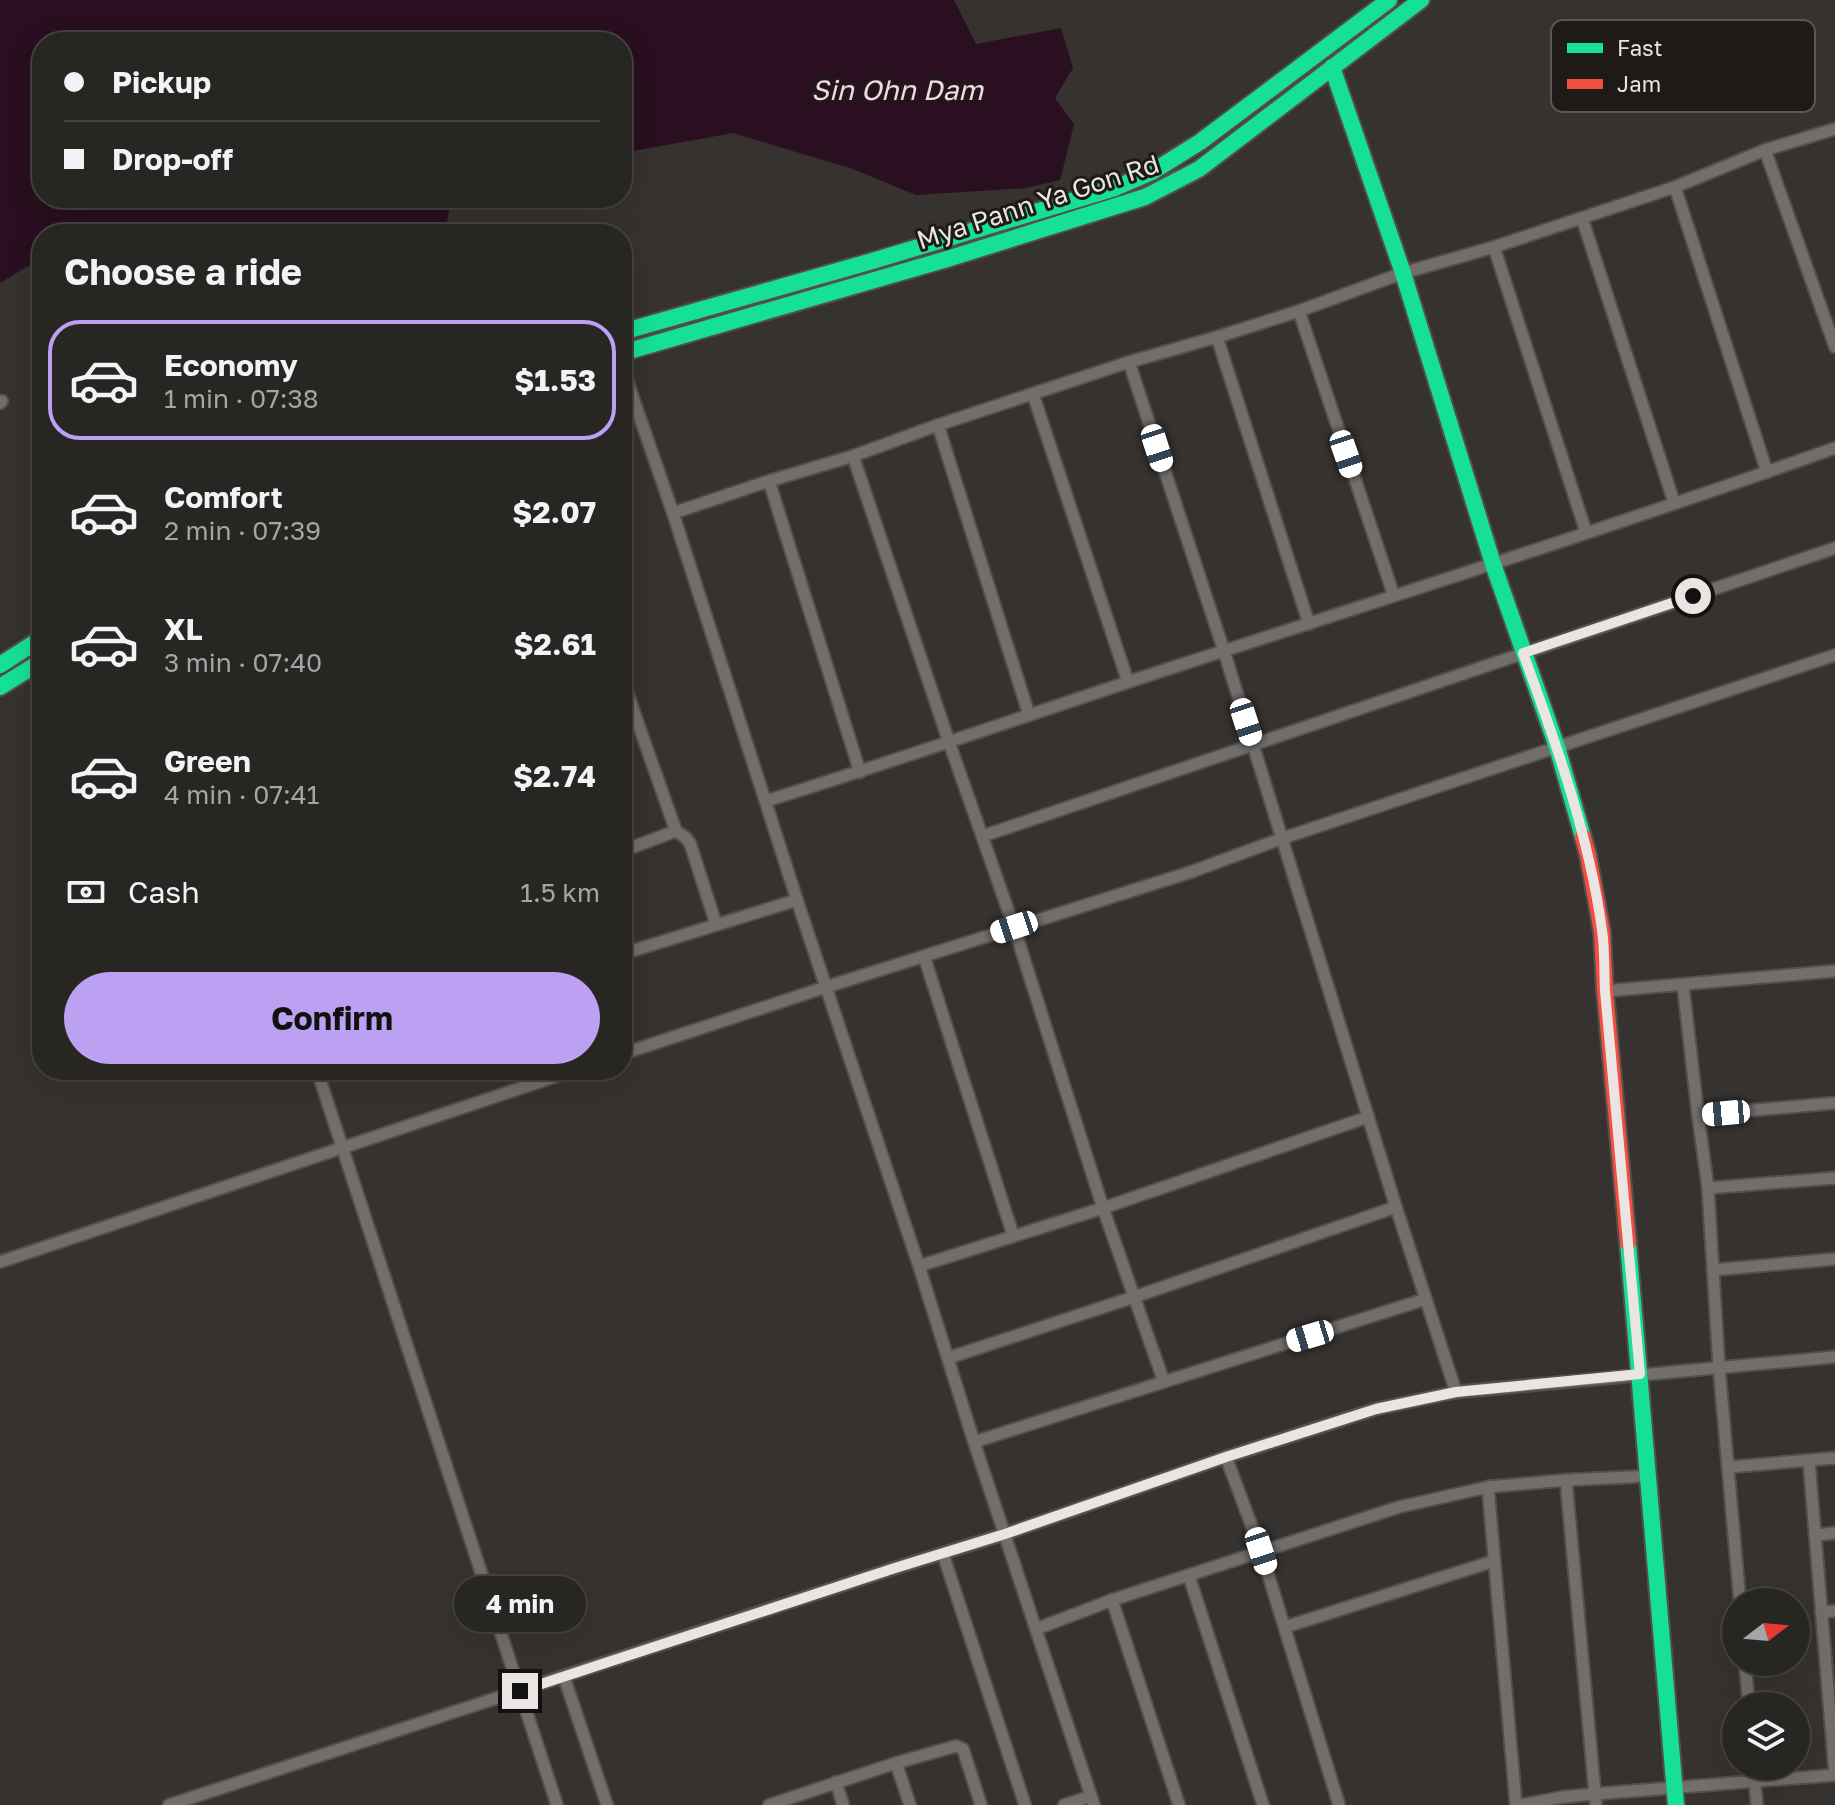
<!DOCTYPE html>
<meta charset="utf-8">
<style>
:root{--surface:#282623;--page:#302e2b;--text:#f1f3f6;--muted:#a5a5a6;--line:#444341;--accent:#bca0f2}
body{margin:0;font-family:"Golos Text",sans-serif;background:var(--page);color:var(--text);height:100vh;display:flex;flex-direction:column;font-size:30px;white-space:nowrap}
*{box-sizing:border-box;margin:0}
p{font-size:26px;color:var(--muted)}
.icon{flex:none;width:44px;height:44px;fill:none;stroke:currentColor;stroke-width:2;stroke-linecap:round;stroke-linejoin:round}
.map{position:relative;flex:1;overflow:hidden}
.panel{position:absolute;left:32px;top:224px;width:600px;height:856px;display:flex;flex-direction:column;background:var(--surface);border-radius:32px;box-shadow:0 8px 32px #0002,0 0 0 2px var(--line)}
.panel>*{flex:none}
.hud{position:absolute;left:32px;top:32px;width:600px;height:176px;border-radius:32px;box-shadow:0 8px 32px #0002,0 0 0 2px var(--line);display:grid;align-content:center;height:176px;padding:0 32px;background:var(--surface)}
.needle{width:52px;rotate:74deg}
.buttons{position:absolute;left:1722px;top:1588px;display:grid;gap:16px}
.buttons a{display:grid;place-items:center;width:88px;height:88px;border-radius:50%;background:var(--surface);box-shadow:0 8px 32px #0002,0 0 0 2px var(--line);font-size:40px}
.end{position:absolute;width:36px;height:36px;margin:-18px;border:10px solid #eae4e2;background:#111;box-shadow:0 0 0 4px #111}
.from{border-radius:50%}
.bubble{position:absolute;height:56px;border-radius:28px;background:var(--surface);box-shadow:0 8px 32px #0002,0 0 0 2px var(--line);font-size:26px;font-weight:700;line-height:56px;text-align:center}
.car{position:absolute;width:24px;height:48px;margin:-24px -12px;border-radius:10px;box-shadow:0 0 6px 2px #0007;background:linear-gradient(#fff 24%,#345 0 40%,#fff 0 76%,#345 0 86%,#fff 0)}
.hud b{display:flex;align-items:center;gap:28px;height:76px;font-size:30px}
.hud b+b{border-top:2px solid var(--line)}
.hud i{width:20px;height:20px;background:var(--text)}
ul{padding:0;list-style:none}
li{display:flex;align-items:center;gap:24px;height:120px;margin:0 16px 12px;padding:0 16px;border:4px solid transparent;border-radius:32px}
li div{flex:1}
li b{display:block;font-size:30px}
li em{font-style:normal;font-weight:700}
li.selected{border-color:var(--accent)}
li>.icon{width:72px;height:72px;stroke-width:1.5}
h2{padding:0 32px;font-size:36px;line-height:96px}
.pay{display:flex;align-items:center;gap:20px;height:88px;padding:0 32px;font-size:30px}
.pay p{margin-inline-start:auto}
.primary-button{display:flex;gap:16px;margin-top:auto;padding:16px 32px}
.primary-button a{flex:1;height:92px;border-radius:48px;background:var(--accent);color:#111;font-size:32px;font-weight:700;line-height:92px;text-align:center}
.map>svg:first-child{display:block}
</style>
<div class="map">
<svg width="1835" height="1805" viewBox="0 0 1835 1805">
<rect width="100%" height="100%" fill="#36322f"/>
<path fill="#290f1f" d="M0,0H954L976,44L1061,28L1073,68L1055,98L1074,124L1060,180L1026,188L916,195L853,169L733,133L622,153V42H42V198H451L445,234H42V273L28,266L0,283Z"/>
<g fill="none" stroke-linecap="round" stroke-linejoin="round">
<g stroke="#534f4c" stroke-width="15">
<g id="street">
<path d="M1765,150L1835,347"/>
<path d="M1675,187L1767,472"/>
<path d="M1582,218L1674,502"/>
<path d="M1494,247L1586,532"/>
<path d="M1299,311L1394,596"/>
<path d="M1217,337L1309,624"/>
<path d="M1129,362L1224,651L1396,1207L1456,1392"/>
<path d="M622,366L673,513L797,900L919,1266L974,1442L1094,1805"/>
<path d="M1033,394L1128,682"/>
<path d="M0,403L2,401"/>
<path d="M938,425L1029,715"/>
<path d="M853,456L949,742L1014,927L1103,1208L1164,1382"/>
<path d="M769,481L860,772"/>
<path d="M673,513L769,481L853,456L938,425L1129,362L1217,337L1299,311L1403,273L1494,247L1675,187L1765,150L1835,129"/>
<path d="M622,678L676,831L622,851"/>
<path d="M766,801C905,758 1042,710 1180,665C1399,594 1618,525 1835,448"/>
<path d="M676,831L685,837L690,843L716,924"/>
<path d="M983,836L1835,548"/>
<path d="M622,954L797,900"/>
<path d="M924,956L1013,1235"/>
<path d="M1683,985L1698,1115"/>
<path d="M1605,991L1835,971"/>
<path d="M622,1054L826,987L1191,872L1283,838L1835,655"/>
<path d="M317,1070L557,1805"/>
<path d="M1708,1188L1835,1178"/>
<path d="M0,1262L575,1070"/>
<path d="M919,1266L1103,1208L1368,1117"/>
<path d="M1713,1270L1708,1188L1698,1115L1835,1103"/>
<path d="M948,1358L1134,1297L1396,1207"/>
<path d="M974,1442L1426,1299"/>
<path d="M1226,1457L1261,1551L1339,1805"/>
<path d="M1809,1461L1835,1774"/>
<path d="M1729,1467L1835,1458"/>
<path d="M1566,1480L1596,1805"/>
<path d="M1488,1487L1516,1805"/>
<path d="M1815,1535L1835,1533"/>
<path d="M943,1554L1025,1805"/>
<path d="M1189,1576L1263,1805"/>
<path d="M1112,1600L1179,1805"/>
<path d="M1740,1602L1719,1367L1713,1270L1835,1259"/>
<path d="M1821,1612L1835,1611"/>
<path d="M1285,1627L1494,1561"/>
<path d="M1036,1629L1112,1600L1399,1507L1488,1487L1566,1480L1649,1476"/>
<path d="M1745,1662L1749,1706"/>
<path d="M564,1677L607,1805"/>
<path d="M1753,1766L1757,1805"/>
<path d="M836,1782L843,1805"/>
<path d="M169,1805L895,1568L1005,1534L1226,1457L1376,1409L1456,1392L1835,1357"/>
<path d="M769,1805L896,1763"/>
<path d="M910,1805L896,1763L956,1746L963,1749L981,1805"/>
<path d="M1064,1805L1091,1796"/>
<path d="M1520,1805L1563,1797L1594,1794L1835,1775"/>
</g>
</g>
<g stroke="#534f4c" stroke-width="20">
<g id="fast">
<path d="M1332,67L1403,273L1493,564L1557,747L1583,837"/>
<path d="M622,332L869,262L1115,188L1152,172L1200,142L1389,0"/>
<path d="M622,353L947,259L1145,197L1199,169L1421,0"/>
<path d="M0,665L42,638"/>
<path d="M0,687L42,661"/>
<path d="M1628,1243L1676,1805"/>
</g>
</g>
<g stroke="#534f4c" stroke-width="20">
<path id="jam" d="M1583,837L1588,855L1602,932L1605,991L1628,1243"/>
</g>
<use href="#street" stroke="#726e6c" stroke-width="11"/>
<use href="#fast" stroke="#16e098" stroke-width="16"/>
<use href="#jam" stroke="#f24e42" stroke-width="16"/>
</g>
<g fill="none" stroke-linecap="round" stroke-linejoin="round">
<path stroke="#eae4e2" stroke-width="10" d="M520,1691L895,1568L1005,1534L1226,1457L1376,1409L1456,1392L1640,1374L1605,991C1604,971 1605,950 1602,930C1589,835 1556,743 1523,653L1693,596"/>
</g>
<g text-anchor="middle" stroke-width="6" stroke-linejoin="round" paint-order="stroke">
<g font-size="26" fill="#eae4e2" stroke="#1e1a18">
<text transform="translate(1038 202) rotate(-18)" y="9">Mya Pann Ya Gon Rd</text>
</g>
<g font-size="28" font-style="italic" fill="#fbd4e9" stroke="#1e1a18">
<text x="897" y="100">Sin Ohn Dam</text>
</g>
</g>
<rect x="1551" y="20" width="264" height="92" rx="12" fill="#1e1a18" stroke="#5b5755" stroke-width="2"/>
<rect x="1567" y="43" width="36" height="10" fill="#16e098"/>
<rect x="1567" y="79" width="36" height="10" fill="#f24e42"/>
<g font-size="22" fill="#eae4e2">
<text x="1617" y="56">Fast</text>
<text x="1617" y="92">Jam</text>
</g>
</svg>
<div class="buttons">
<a><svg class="needle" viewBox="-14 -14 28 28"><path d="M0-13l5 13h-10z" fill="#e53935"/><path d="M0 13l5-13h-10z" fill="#a5a5a6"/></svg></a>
<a><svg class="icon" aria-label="layers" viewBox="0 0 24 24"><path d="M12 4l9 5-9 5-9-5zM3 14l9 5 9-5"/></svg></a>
</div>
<i class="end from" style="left:1693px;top:596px"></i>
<i class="end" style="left:520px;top:1691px"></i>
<div class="bubble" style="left:454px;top:1576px;width:132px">4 min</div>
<i class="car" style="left:1157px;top:448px;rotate:162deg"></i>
<i class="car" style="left:1346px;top:454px;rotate:161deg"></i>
<i class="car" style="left:1246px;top:722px;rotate:162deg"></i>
<i class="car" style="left:1014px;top:927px;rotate:252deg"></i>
<i class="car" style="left:1726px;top:1113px;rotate:265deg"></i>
<i class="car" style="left:1310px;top:1336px;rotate:253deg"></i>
<i class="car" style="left:1261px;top:1551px;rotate:162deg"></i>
<div class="hud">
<b><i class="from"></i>Pickup</b>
<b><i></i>Drop-off</b>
</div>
<section class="panel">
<h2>Choose a ride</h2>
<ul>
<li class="selected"><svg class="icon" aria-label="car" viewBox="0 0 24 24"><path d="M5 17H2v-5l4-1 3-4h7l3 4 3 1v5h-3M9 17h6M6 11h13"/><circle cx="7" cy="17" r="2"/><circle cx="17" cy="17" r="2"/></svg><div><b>Economy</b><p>1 min · 07:38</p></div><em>$1.53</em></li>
<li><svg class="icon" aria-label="car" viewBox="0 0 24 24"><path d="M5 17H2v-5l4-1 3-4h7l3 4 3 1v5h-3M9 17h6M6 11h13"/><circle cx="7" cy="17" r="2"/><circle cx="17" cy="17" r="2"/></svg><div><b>Comfort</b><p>2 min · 07:39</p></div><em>$2.07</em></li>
<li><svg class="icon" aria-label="car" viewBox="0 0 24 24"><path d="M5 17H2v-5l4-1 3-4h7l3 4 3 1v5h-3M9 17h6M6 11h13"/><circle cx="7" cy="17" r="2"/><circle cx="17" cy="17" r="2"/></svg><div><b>XL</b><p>3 min · 07:40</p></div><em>$2.61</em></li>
<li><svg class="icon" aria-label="car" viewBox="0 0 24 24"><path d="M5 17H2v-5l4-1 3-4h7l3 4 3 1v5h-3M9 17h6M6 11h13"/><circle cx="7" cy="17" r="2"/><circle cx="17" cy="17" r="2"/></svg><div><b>Green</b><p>4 min · 07:41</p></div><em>$2.74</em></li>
</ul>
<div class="pay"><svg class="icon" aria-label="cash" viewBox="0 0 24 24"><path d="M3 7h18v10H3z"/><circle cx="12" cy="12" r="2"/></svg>Cash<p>1.5 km</p></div>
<div class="primary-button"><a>Confirm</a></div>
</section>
</div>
